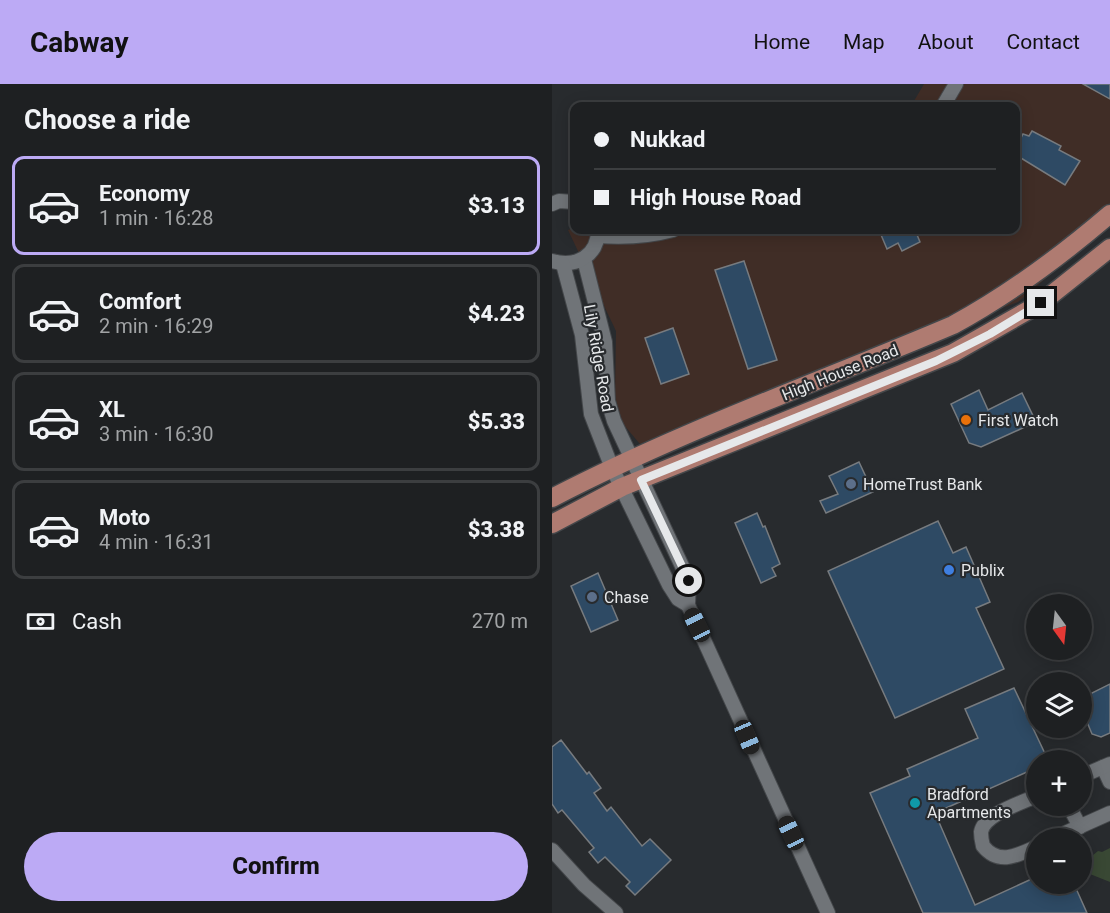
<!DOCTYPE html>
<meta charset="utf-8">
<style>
:root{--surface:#1e2022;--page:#26282a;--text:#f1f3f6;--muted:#a1a3a5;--line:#3c3e40;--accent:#bcaaf5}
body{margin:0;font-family:Roboto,sans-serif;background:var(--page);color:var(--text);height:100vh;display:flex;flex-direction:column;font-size:22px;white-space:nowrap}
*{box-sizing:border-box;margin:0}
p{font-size:20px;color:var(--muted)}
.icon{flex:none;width:33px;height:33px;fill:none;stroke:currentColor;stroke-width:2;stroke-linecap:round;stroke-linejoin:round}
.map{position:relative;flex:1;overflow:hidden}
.panel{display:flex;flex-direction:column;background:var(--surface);width:552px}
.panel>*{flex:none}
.hud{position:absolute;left:18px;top:18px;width:450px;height:132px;border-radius:12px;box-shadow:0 3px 15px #0003,0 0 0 2px var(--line);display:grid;align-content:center;height:132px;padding:0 24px;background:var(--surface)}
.needle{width:39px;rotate:165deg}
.fabs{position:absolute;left:474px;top:510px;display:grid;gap:12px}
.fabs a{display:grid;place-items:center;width:66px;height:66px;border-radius:50%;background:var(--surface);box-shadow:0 3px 15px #0003,0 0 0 2px var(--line);font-size:30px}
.end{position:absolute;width:27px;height:27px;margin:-14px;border:8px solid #e6e8ea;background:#111;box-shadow:0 0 0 3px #111}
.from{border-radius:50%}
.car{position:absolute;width:18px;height:36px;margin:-18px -9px;border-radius:8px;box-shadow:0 0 4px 2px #0007;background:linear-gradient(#222 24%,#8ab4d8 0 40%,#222 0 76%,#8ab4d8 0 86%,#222 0)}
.hud b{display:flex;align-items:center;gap:21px;height:57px;font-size:22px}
.hud b+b{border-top:2px solid var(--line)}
.hud i{width:15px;height:15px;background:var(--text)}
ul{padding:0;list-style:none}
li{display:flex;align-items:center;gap:18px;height:99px;margin:0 12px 9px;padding:0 12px;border:3px solid var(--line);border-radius:12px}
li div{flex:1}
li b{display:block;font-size:22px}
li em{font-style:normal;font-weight:800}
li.on{border-color:var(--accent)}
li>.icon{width:54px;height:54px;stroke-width:1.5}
h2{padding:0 24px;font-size:27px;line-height:72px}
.pay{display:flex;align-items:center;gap:15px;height:66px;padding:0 24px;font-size:22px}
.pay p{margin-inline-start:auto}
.button{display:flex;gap:12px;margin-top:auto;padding:12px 24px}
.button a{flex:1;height:69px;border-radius:36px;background:var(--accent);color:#111;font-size:24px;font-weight:800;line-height:69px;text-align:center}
header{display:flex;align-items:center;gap:36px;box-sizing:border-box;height:84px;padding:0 30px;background:var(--accent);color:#111}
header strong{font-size:28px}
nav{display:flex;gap:33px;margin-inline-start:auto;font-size:21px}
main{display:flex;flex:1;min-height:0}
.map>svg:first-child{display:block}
</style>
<header>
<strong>Cabway</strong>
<nav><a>Home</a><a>Map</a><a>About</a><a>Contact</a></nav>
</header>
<main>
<section class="panel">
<h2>Choose a ride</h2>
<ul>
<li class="on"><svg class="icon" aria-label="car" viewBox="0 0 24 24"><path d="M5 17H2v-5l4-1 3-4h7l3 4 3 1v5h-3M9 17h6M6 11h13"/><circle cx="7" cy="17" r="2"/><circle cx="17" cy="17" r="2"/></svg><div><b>Economy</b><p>1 min · 16:28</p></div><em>$3.13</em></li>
<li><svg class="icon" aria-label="car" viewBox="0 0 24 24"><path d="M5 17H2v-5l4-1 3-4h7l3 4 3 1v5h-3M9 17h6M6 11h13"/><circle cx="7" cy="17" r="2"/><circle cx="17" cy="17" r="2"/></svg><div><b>Comfort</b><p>2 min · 16:29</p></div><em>$4.23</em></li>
<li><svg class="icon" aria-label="car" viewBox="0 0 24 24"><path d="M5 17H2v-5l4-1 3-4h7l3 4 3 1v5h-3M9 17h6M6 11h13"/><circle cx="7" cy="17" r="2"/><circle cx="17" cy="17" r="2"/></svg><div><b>XL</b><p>3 min · 16:30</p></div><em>$5.33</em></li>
<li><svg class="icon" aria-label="car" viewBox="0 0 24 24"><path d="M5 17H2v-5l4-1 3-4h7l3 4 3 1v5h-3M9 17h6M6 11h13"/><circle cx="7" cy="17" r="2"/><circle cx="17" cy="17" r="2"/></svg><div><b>Moto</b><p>4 min · 16:31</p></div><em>$3.38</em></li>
</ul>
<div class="pay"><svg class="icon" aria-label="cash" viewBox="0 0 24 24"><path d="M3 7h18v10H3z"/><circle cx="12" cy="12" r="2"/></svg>Cash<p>270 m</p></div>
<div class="button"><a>Confirm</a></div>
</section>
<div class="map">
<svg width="558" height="829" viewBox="0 0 558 829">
<rect width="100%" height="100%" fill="#282b2e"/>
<path fill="#402d26" d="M372,0H558V140L466,218L88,360L71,340L63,313L64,247L16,146L22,144V146H464V22H359Z"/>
<path fill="#394834" d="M558,764V798L533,788L540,772L546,767L550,768Z"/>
<g fill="#2e4a64" stroke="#777b7f" stroke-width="1.5">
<path d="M531,0H558V15Z"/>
<path d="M480,47L509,62L507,66L528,77L513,101L464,71V64L471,50L477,52Z"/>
<path d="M327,146H363L368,158L350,167L346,159L335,165Z"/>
<path d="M192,177L225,276L196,285L163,186Z"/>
<path d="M121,244L137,290L109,300L93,254Z"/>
<path d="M427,306L436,326L470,309L484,338L429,363L417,359L399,320Z"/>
<path d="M307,378L321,408L274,429L268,417L286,410L277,392Z"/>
<path d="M205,429L211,443L213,442L228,480L220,484L224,492L209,499L183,439Z"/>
<path d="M386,437L401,469L414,463L425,488L438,518L424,524L452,585L343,634L276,487Z"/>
<path d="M46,489L66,536L39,548L19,502Z"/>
<path d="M558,600V649L549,653L540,650L530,626V614Z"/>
<path d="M462,604L496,676H484V684L383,729L423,821L484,793V800H522L535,829H371L318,709L358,692L355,685L426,654L413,625Z"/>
<path d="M9,656L35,690L37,688L49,704L42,709L55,727L59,723L90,762L98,755L119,776L83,811L74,802L78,798L53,773L46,779L37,768L42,764L10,726L6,729L0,720V663Z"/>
</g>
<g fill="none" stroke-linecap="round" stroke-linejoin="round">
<g stroke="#44474a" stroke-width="16">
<g id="street">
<path d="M391,22L404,0"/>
<path d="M0,120L7,117L22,118"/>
<path d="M46,152C72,154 95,153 121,146"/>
<path d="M32,175L53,258L56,317L62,337L137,497L136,521L276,829"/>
<path d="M0,177C24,184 46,172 46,146"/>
<path d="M11,180L30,251L39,330L60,384L117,501L126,515L136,521"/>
<path d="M551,683L558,698"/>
<path d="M530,692L558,680"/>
<path d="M484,712C470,719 432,730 429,748C429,752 430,758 431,762C447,782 466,771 484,763"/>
<path d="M517,722L528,743"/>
<path d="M502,754L558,729"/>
<path d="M0,766L32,801L64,829"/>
</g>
</g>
<g stroke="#44474a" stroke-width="21">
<g id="primary">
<path d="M0,414C129,347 267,298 401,241C458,210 509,172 558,130"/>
<path d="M0,440L70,403L401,269L489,219L558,164"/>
</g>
</g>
<use href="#street" stroke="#707478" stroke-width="14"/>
<use href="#primary" stroke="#af7b71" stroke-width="18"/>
</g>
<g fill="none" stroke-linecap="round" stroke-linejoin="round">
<path stroke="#e6e8ea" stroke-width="8" d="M137,497L89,396L384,277L438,250L489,219"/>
</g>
<circle fill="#e8710a" stroke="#282b2e" stroke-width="2" cx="414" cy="336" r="6"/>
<g fill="#5c6f8a" stroke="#282b2e" stroke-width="2">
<circle cx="299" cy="400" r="6"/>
<circle cx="40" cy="513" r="6"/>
</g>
<circle fill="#3f7fe0" stroke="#282b2e" stroke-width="2" cx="397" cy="486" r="6"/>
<circle fill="#0f9aa8" stroke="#282b2e" stroke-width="2" cx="363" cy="719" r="6"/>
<g text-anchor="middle" stroke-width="4.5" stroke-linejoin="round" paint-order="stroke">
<g font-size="16" fill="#e6e8ea" stroke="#282b2e">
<text transform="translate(47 274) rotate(80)" y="6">Lily Ridge Road</text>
<text transform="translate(288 288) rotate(-22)" y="6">High House Road</text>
</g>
<g font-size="16" fill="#e6e8ea" stroke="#282b2e" text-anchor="start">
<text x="426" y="342">First Watch</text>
<text x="311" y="406">HomeTrust Bank</text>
<text x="409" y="492">Publix</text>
<text x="52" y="519">Chase</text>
<text x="375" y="716">Bradford<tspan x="375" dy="18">Apartments</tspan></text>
</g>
</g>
</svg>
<div class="fabs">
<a><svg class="needle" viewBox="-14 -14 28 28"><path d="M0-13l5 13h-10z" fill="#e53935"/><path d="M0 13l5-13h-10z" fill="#a1a3a5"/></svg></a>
<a><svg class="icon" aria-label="layers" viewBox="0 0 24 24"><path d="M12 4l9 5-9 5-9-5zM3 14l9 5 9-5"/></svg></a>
<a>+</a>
<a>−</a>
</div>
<i class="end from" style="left:137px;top:497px"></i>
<i class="end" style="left:489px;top:219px"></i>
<i class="car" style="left:145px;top:541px;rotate:334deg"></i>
<i class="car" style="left:195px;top:653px;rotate:157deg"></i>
<i class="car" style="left:239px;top:749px;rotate:335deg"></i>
<div class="hud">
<b><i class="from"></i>Nukkad</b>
<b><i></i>High House Road</b>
</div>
</div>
</main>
